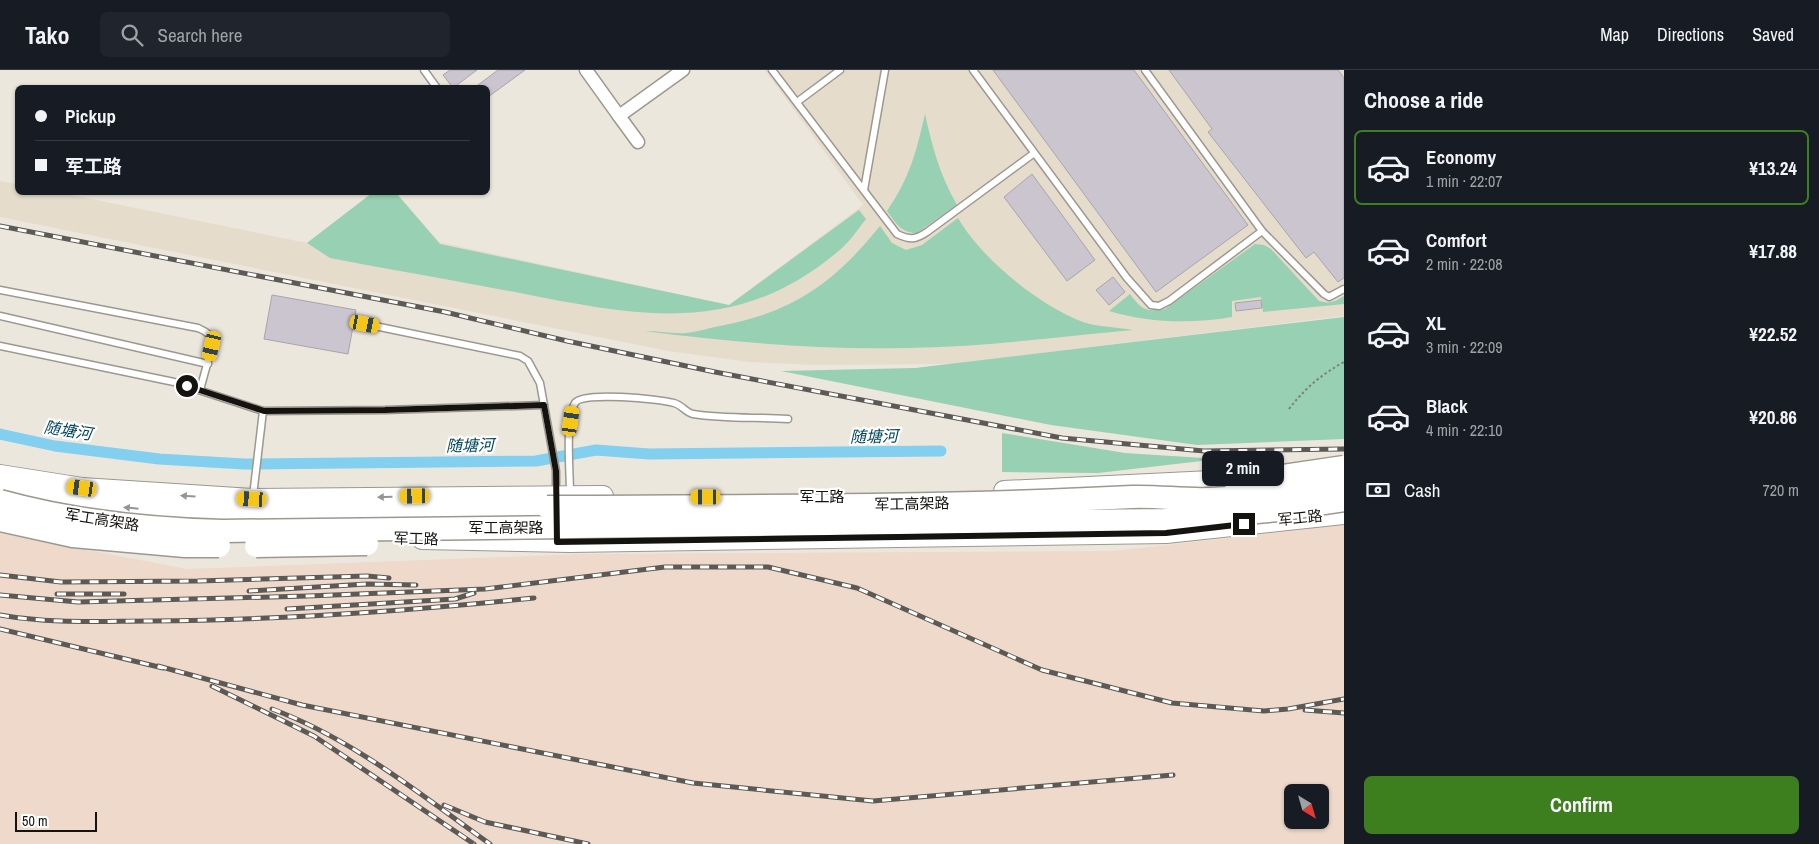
<!DOCTYPE html>
<meta charset="utf-8">
<style>
:root{--surface:#171b24;--page:#20242c;--text:#f1f3f6;--muted:#9ea1a6;--line:#363941;--accent:#3d7e1e}
body{margin:0;font-family:"Archivo Narrow","Noto Sans SC",sans-serif;background:var(--page);color:var(--text);height:100vh;display:flex;flex-direction:column;font-size:19px;white-space:nowrap}
*{box-sizing:border-box;margin:0}
p{font-size:16px;color:var(--muted)}
.icon{flex:none;width:28px;height:28px;fill:none;stroke:currentColor;stroke-width:2;stroke-linecap:round;stroke-linejoin:round}
.map{position:relative;flex:1;overflow:hidden}
.details{display:flex;flex-direction:column;background:var(--surface);width:475px}
.details>*{flex:none}
.banner{position:absolute;left:15px;top:15px;width:475px;height:110px;border-radius:8px;box-shadow:0 1px 4px #0004;display:grid;align-content:center;height:110px;padding:0 20px;background:var(--surface)}
.needle{width:32px;rotate:143deg}
.controls{position:absolute;left:1284px;top:714px;display:grid;gap:10px}
.controls a{display:grid;place-items:center;width:45px;height:45px;border-radius:8px;background:var(--surface);box-shadow:0 1px 4px #0004;font-size:25px}
.scale{position:absolute;left:15px;bottom:12px;width:82px;box-sizing:border-box;padding-left:5px;border:2px solid #151310;border-top:0;font-size:14px;line-height:18px;white-space:nowrap;color:#151310;-webkit-text-stroke:4px #fff;paint-order:stroke}
.end{position:absolute;width:22px;height:22px;margin:-11px;border:6px solid #151310;background:#fff;box-shadow:0 0 0 2px #fff}
.from{border-radius:50%}
.bubble{position:absolute;height:35px;border-radius:8px;background:var(--surface);box-shadow:0 1px 4px #0004;font-size:16px;font-weight:700;line-height:35px;text-align:center}
.car{position:absolute;width:15px;height:30px;margin:-15px -8px;border-radius:6px;box-shadow:0 0 4px 1px #0007;background:linear-gradient(#f5c518 24%,#345 0 40%,#f5c518 0 76%,#345 0 86%,#f5c518 0)}
.banner b{display:flex;align-items:center;gap:18px;height:48px;font-size:19px}
.banner b+b{border-top:1px solid var(--line)}
.banner i{width:12px;height:12px;background:var(--text)}
ul{padding:0;list-style:none}
li{display:flex;align-items:center;gap:15px;height:75px;margin:0 10px 8px;padding:0 10px;border:2px solid transparent;border-radius:8px}
li div{flex:1}
li b{display:block;font-size:19px}
li em{font-style:normal;font-weight:700}
li.active{border-color:var(--accent)}
li>.icon{width:45px;height:45px;stroke-width:1.5}
h2{padding:0 20px;font-size:22px;line-height:60px}
.pay{display:flex;align-items:center;gap:12px;height:55px;padding:0 20px;font-size:19px}
.pay p{margin-inline-start:auto}
.button{display:flex;gap:10px;margin-top:auto;padding:10px 20px}
.button a{flex:1;height:58px;border-radius:8px;background:var(--accent);color:#fff;font-size:20px;font-weight:700;line-height:58px;text-align:center}
header{display:flex;align-items:center;gap:30px;box-sizing:border-box;height:70px;padding:0 25px;background:var(--surface);border-bottom:1px solid var(--line)}
header strong{font-size:24px}
nav{display:flex;gap:28px;margin-inline-start:auto;font-size:18px}
.search{width:350px;height:45px;background:var(--page);display:flex;align-items:center;gap:12px;box-sizing:border-box;padding:0 18px;border-radius:8px;color:var(--muted);font-size:19px}
main{display:flex;flex:1;min-height:0}
.map>svg:first-child{display:block}
</style>
<header>
<strong>Tako</strong>
<div class="search"><svg class="icon" aria-label="search" viewBox="0 0 24 24"><circle cx="10" cy="10" r="6"/><path d="M15 15l6 6"/></svg>Search here</div>
<nav><a>Map</a><a>Directions</a><a>Saved</a></nav>
</header>
<main>
<div class="map">
<svg width="1344" height="774" viewBox="0 0 1344 774">
<rect width="100%" height="100%" fill="#ece7dd"/>
<path fill="#e5dccc" d="M765,0H1344V246L953,294L814,295L749,292L668,281L0,147V111L17,114L18,122L62,123L307,173L372,123H397L439,172L729,235L863,135Z"/>
<path fill="#eed9cb" fill-rule="evenodd" d="M1344,452V774H0V463L187,499L582,484L1113,481L1302,460ZM1292,722H1320V750H1292Z"/>
<g fill="#97d0b2">
<path d="M925,44C932,76 940,106 957,135L917,163C901,163 896,153 887,141C910,107 916,83 925,44Z"/>
<path d="M372,123H396L440,174L729,235L859,140L866,149C858,159 851,170 842,178C740,267 641,247 520,223C456,211 393,200 330,188L307,173Z"/>
<path d="M958,148C982,189 1038,235 1083,252C1098,257 1117,257 1133,260C1057,267 982,277 905,278C817,280 731,272 644,261C658,261 672,264 686,263C697,262 709,258 720,256C793,242 833,214 880,156L892,173L906,180L922,175Z"/>
<path d="M1255,174L1264,175L1271,179L1319,231C1329,234 1335,232 1344,226V234L1263,242L1261,227L1232,231V247C1191,254 1149,253 1109,241L1130,224C1142,240 1145,242 1165,239Z"/>
<path d="M1344,247V369L1197,375L1051,355L781,301L915,298Z"/>
<path d="M1002,363L1125,383L1219,389L1098,403L1002,402Z"/>
</g>
<g fill="none" stroke-linecap="round" stroke-linejoin="round">
<path stroke="#82cfef" stroke-width="11" d="M0,364L55,376L159,389L244,394L536,391L596,380L649,384L941,381"/>
</g>
<g fill="#cac5cf" stroke="#a8a4ad">
<path d="M450,0H477L453,18L443,5Z"/>
<path d="M498,0H525L488,27V18H474Z"/>
<path d="M993,0H1134L1248,155L1156,222Z"/>
<path d="M1169,0H1338L1344,8V208L1338,212L1314,182L1306,188L1208,62L1212,59Z"/>
<path d="M1032,104L1095,190L1067,211L1004,127Z"/>
<path d="M1113,207L1125,222L1109,235L1096,220Z"/>
<path d="M272,225L356,240L348,284L264,269Z"/>
<path d="M1261,230L1262,238L1236,241L1235,233Z"/>
</g>
<g fill="none" stroke-linecap="round" stroke-linejoin="round">
<g stroke="#9d988f" stroke-width="9">
<g id="lane">
<path d="M424,0L437,18"/>
<path d="M772,0L897,164C910,170 915,170 927,162L1033,84"/>
<path d="M973,0L1127,208L1151,235L1159,236L1169,231L1262,161"/>
<path d="M1145,0L1262,161L1324,224L1329,227L1344,219"/>
<path d="M797,32L840,0"/>
<path d="M864,120L885,0"/>
<path d="M0,220L198,258C207,262 213,265 212,276L200,320"/>
<path d="M0,246L208,294"/>
<path d="M365,254L520,286L528,291L540,313L556,401V423"/>
<path d="M0,276L174,312L263,341L385,340L544,335"/>
<path d="M570,423C570,402 565,350 575,333C581,321 660,329 674,333C682,335 686,343 693,344C724,349 757,347 788,349"/>
<path d="M253,426L263,341"/>
</g>
</g>
<g stroke="#9d988f" stroke-width="15">
<g id="street">
<path d="M586,0L619,46L683,0"/>
<path d="M619,46L638,72"/>
</g>
</g>
<g stroke="#9d988f" stroke-width="22">
<g id="primary">
<path d="M0,405L82,418L252,429L603,426"/>
<path d="M1004,421L1252,409"/>
<path d="M422,469L570,472L1166,463L1344,444"/>
</g>
</g>
<g stroke="#9d988f" stroke-width="25">
<path id="highway" d="M0,417L82,433L146,440L348,442L547,437"/>
</g>
<path stroke="#848079" stroke-width="2" stroke-dasharray="2.5 2.5" stroke-linecap="butt" d="M1289,339C1304,319 1322,304 1344,292"/>
<use href="#lane" stroke="#fff" stroke-width="6"/>
<use href="#street" stroke="#fff" stroke-width="12"/>
<use href="#primary" stroke="#fff" stroke-width="20"/>
<use href="#highway" stroke="#fff" stroke-width="22"/>
<g stroke="#5d5a55" stroke-width="5">
<g id="rail">
<path d="M0,156L445,242L567,271L715,302L1062,368L1204,381L1344,379"/>
<path d="M0,505L61,512L198,511L367,506L389,508"/>
<path d="M249,521L367,514L416,515"/>
<path d="M57,524H124"/>
<path d="M0,525L78,532L308,526L485,519L665,497H768L857,518L1042,600L1172,633L1264,641L1288,639L1344,629"/>
<path d="M287,539L455,529L474,523"/>
<path d="M0,545C50,554 101,551 152,551C279,550 407,541 534,528"/>
<path d="M0,559L163,598"/>
<path d="M158,596L302,635L693,713L873,731L1173,705"/>
<path d="M212,616L314,666L474,774"/>
<path d="M272,639C353,669 421,725 490,774"/>
<path d="M1305,640L1344,643"/>
<path d="M444,735L485,752L588,774"/>
</g>
</g>
<use href="#rail" stroke="#fff" stroke-width="3" stroke-dasharray="9" stroke-linecap="butt"/>
<g stroke="#9d988f" stroke-width="25" stroke-linecap="butt">
<g id="highway-bridge">
<path d="M1236,413L1344,397"/>
<path d="M0,431C72,451 148,459 223,461L1165,450L1279,440L1344,430"/>
<path d="M547,437C742,436 938,437 1132,427C1158,426 1183,430 1209,429C1254,427 1299,421 1344,414"/>
<path d="M0,450L73,466L185,476H219"/>
<path d="M256,476L367,474"/>
</g>
</g>
<use href="#highway-bridge" stroke="#fff" stroke-width="22"/>
</g>
<defs><path id="oneway-solid" d="M-6-.8H1V-3.2L6.5 0L1 3.2V.8H-6Z" transform="scale(1.25)"/></defs>
<g fill="#969593">
<use href="#oneway-solid" transform="translate(188 426) rotate(-176)"/>
<use href="#oneway-solid" transform="translate(385 427) rotate(179)"/>
<use href="#oneway-solid" transform="translate(131 438) rotate(-174)"/>
</g>
<g fill="none" stroke-linecap="round" stroke-linejoin="round">
<path stroke="#151310" stroke-width="6" d="M187,316L264,341L385,340L544,335L556,401L557,472L1166,463L1244,454"/>
</g>
<g text-anchor="middle" stroke-width="4.5" stroke-linejoin="round" paint-order="stroke">
<g font-size="15" fill="#151310" stroke="#fff">
<text x="822" y="432">军工路</text>
<text transform="translate(912 434) rotate(-1)" y="5">军工高架路</text>
<text transform="translate(1300 448) rotate(-6)" y="5">军工路</text>
<text transform="translate(102 450) rotate(9)" y="5">军工高架路</text>
<text x="506" y="463">军工高架路</text>
<text transform="translate(416 469) rotate(1)" y="5">军工路</text>
</g>
<g font-size="16" font-style="italic" fill="#00475c" stroke="#fff">
<text transform="translate(68 360) rotate(9)" y="6">随塘河</text>
<text transform="translate(874 366) rotate(-1)" y="6">随塘河</text>
<text transform="translate(470 375) rotate(-1)" y="6">随塘河</text>
</g>
</g>
</svg>
<div class="controls">
<a><svg class="needle" viewBox="-14 -14 28 28"><path d="M0-13l5 13h-10z" fill="#e53935"/><path d="M0 13l5-13h-10z" fill="#9ea1a6"/></svg></a>
</div>
<div class="scale">50 m</div>
<i class="end from" style="left:187px;top:316px"></i>
<i class="end" style="left:1244px;top:454px"></i>
<div class="bubble" style="left:1202px;top:381px;width:82px">2 min</div>
<i class="car" style="left:365px;top:254px;rotate:101deg"></i>
<i class="car" style="left:212px;top:276px;rotate:193deg"></i>
<i class="car" style="left:571px;top:351px;rotate:8deg"></i>
<i class="car" style="left:82px;top:418px;rotate:278deg"></i>
<i class="car" style="left:415px;top:426px;rotate:269deg"></i>
<i class="car" style="left:706px;top:427px;rotate:270deg"></i>
<i class="car" style="left:252px;top:429px;rotate:273deg"></i>
<div class="banner">
<b><i class="from"></i>Pickup</b>
<b><i></i>军工路</b>
</div>
</div>
<section class="details">
<h2>Choose a ride</h2>
<ul>
<li class="active"><svg class="icon" aria-label="car" viewBox="0 0 24 24"><path d="M5 17H2v-5l4-1 3-4h7l3 4 3 1v5h-3M9 17h6M6 11h13"/><circle cx="7" cy="17" r="2"/><circle cx="17" cy="17" r="2"/></svg><div><b>Economy</b><p>1 min · 22:07</p></div><em>¥13.24</em></li>
<li><svg class="icon" aria-label="car" viewBox="0 0 24 24"><path d="M5 17H2v-5l4-1 3-4h7l3 4 3 1v5h-3M9 17h6M6 11h13"/><circle cx="7" cy="17" r="2"/><circle cx="17" cy="17" r="2"/></svg><div><b>Comfort</b><p>2 min · 22:08</p></div><em>¥17.88</em></li>
<li><svg class="icon" aria-label="car" viewBox="0 0 24 24"><path d="M5 17H2v-5l4-1 3-4h7l3 4 3 1v5h-3M9 17h6M6 11h13"/><circle cx="7" cy="17" r="2"/><circle cx="17" cy="17" r="2"/></svg><div><b>XL</b><p>3 min · 22:09</p></div><em>¥22.52</em></li>
<li><svg class="icon" aria-label="car" viewBox="0 0 24 24"><path d="M5 17H2v-5l4-1 3-4h7l3 4 3 1v5h-3M9 17h6M6 11h13"/><circle cx="7" cy="17" r="2"/><circle cx="17" cy="17" r="2"/></svg><div><b>Black</b><p>4 min · 22:10</p></div><em>¥20.86</em></li>
</ul>
<div class="pay"><svg class="icon" aria-label="cash" viewBox="0 0 24 24"><path d="M3 7h18v10H3z"/><circle cx="12" cy="12" r="2"/></svg>Cash<p>720 m</p></div>
<div class="button"><a>Confirm</a></div>
</section>
</main>
